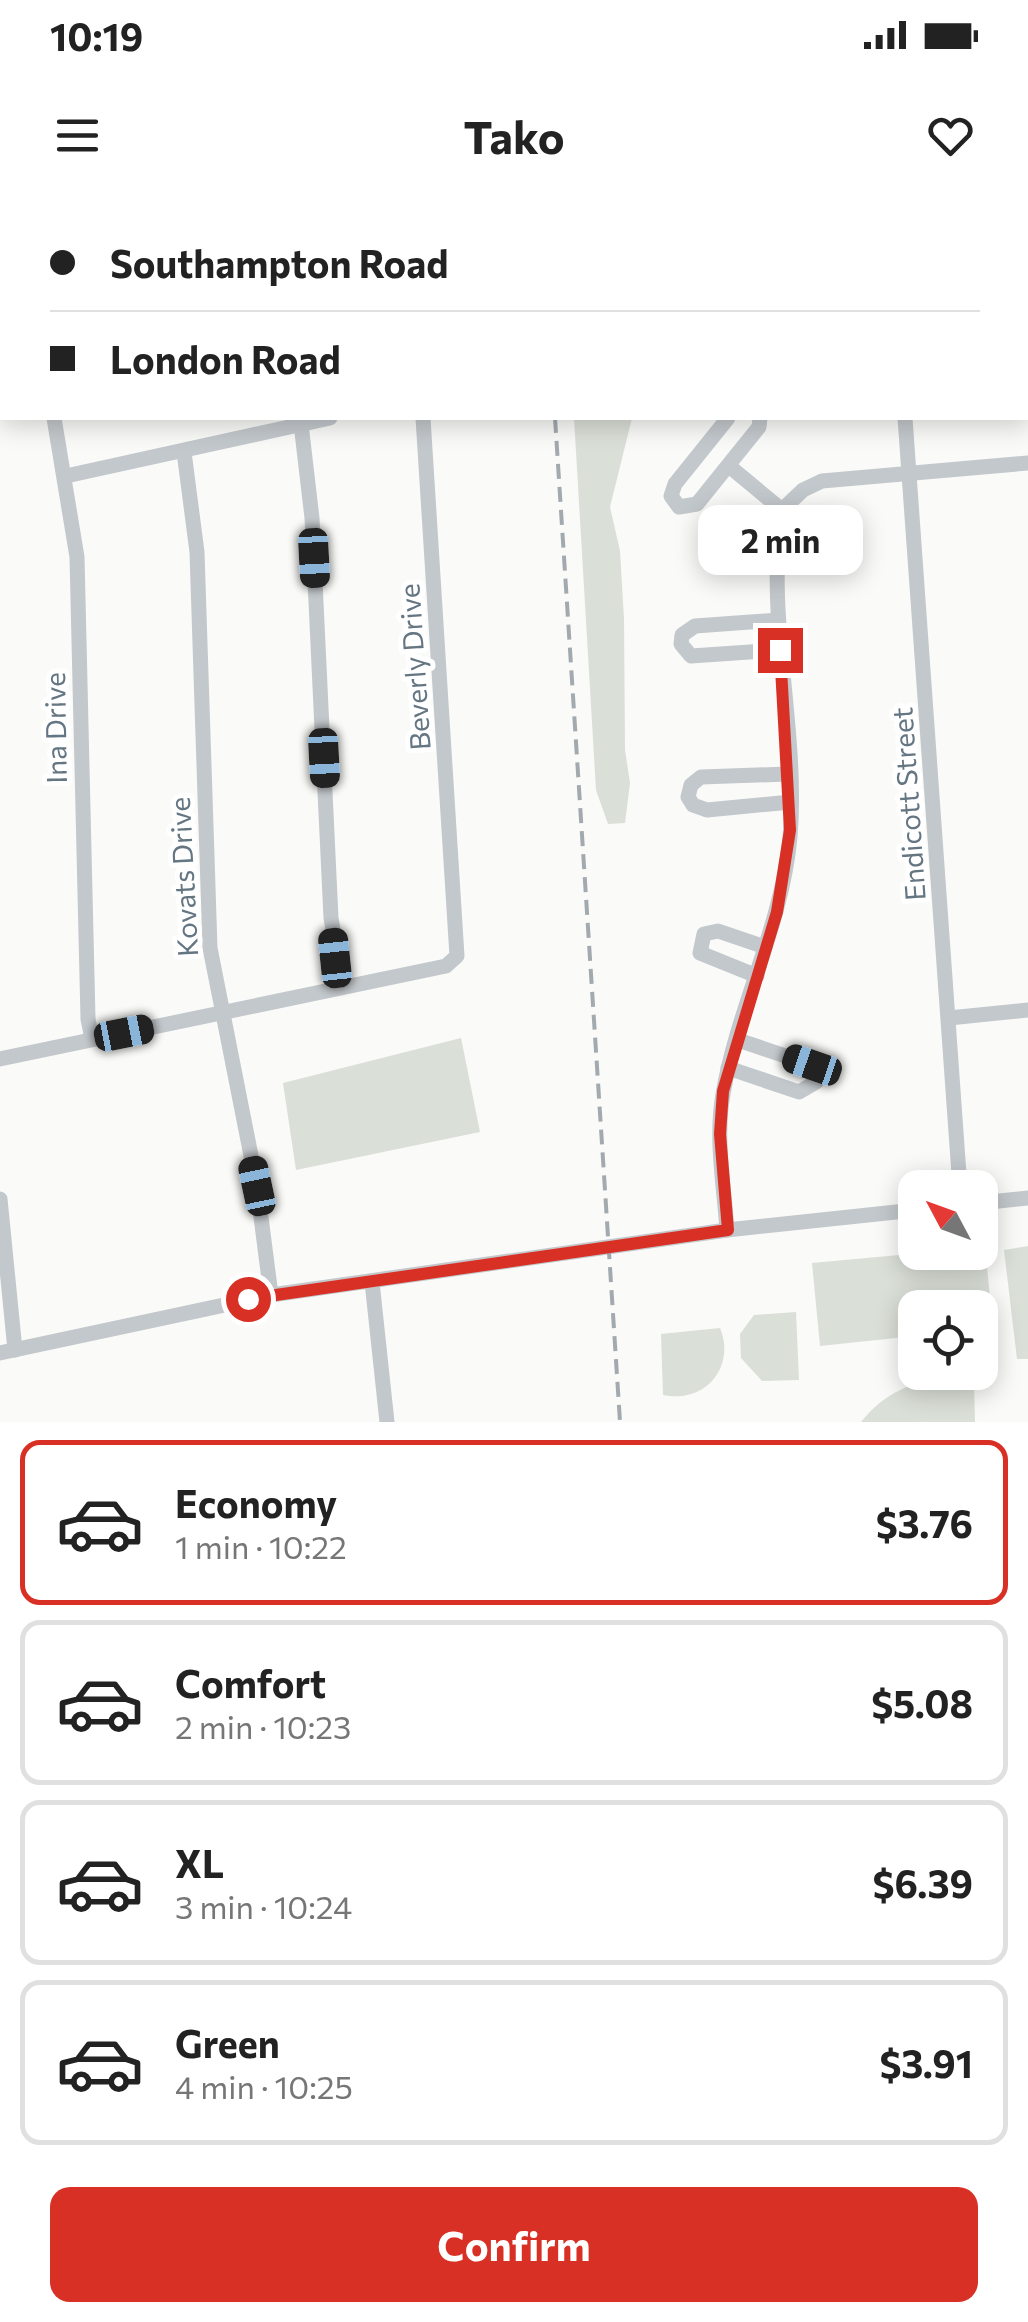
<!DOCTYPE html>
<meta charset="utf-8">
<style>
:root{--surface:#fff;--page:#f2f2f2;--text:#222;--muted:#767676;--line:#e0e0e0;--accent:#d93025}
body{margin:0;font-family:Commissioner,sans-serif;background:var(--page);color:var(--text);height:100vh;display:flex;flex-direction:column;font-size:38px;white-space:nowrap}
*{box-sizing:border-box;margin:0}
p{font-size:32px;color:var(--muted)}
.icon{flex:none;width:55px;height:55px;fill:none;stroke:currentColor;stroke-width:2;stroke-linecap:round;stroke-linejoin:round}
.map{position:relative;height:1222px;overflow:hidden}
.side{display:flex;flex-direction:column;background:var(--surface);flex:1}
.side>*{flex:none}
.banner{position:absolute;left:0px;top:0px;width:1030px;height:220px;box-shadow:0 5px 25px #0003;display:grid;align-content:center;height:220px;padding:0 50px;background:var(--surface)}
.needle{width:65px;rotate:311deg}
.controls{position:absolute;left:898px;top:970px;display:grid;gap:20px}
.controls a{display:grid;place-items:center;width:100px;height:100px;border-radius:20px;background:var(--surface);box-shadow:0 5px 25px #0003;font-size:50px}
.end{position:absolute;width:45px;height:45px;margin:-22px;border:12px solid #d93025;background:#fff;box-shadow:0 0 0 5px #fff}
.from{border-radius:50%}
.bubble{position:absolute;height:70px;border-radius:20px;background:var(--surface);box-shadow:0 5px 25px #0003;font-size:32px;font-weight:700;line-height:70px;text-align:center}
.car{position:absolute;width:30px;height:60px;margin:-30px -15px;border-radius:12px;box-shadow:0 0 8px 2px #0007;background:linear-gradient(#222 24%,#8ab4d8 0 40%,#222 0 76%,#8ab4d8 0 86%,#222 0)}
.banner b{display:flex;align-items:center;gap:35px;height:95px;font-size:38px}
.banner b+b{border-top:2px solid var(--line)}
.banner i{width:25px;height:25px;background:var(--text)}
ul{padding:18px 0 0;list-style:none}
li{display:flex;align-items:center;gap:30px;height:165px;margin:0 20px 15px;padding:0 30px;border:5px solid var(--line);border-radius:20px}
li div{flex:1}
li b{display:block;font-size:38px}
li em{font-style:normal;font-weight:700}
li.active{border-color:var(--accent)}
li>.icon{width:90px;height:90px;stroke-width:1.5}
.primary-button{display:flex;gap:20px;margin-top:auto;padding:20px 50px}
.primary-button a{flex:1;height:115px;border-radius:20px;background:var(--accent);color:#fff;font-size:40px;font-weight:700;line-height:115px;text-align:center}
.status{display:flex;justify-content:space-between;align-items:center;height:70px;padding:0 50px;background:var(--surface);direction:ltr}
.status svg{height:28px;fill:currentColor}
header{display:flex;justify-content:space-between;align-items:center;height:130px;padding:0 50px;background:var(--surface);font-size:45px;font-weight:700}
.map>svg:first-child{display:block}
</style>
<div class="status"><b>10:19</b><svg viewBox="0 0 49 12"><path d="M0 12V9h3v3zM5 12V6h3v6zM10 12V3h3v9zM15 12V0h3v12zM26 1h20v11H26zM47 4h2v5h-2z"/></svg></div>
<header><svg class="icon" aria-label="menu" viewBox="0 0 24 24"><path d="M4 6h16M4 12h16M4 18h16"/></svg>Tako<svg class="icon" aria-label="heart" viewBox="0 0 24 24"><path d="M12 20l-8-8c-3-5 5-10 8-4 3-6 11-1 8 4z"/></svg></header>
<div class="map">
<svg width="1028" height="1222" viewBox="0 0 1028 1222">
<rect width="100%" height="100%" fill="#fafaf8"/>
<g fill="#dadfd7">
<path d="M574,218H632L610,307L620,351L624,419L625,550L630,583L625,623L608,624L596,590Z"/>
<path d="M461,838L480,932L296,970L283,883Z"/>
<path d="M985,1046L993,1129L980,1130V1108H915V1136L820,1146L812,1063L921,1053L980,1052V1047Z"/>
<path d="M1028,1046V1159H1017L1004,1050Z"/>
<path d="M796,1112L799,1180L762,1181L741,1158L740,1134L754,1115Z"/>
<path d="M720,1128C736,1167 705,1204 663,1195L661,1134Z"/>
<path d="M951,1179L974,1183L975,1222H861C884,1193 914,1179 951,1179Z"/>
</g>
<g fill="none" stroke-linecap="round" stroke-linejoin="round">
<g stroke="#bbc7cb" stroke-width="4">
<path d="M10,0L11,2"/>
<path d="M360,2L362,0"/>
</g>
<g stroke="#c3c8cc" stroke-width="15">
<path d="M644,0V2"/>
<path d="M890,0V2"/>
<path d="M748,2L749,0"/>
<path d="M0,169L2,168"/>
<path d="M54,218L77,357L88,819L92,839"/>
<path d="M728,218L675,284L671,296L679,307L697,304L759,227L760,218"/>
<path d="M905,218L960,988"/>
<path d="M301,224L312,318L331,718L343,787"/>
<path d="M184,252L197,352L210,748L257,986L271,1095"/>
<path d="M729,266L782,310"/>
<path d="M66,276L330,218"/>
<path d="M782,310L803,290L822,281L1028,263"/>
<path d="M778,420L695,426L682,435L681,444L691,456L780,450"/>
<path d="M788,574L701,577L691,585L688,597L693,605L707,610L791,602"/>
<path d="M757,776L700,753L704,734L718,731L765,747"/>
<path d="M949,818L1028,810"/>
<path d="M0,859L446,766L457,756L423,218"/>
<path d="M728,868L799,892L816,882L812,865L738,840"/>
<path d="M0,999L15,1150"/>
<path d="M980,1003L1028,998"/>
<path d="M727,1030C724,986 715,938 723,894C738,806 782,726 790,637C799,528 765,419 782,310"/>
<path d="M372,1082L387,1222"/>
<path d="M0,1153L271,1095L727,1030L915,1010"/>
</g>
<g stroke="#a2aab0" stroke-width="4" stroke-dasharray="15 8" stroke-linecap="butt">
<path d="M548,0V2"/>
<path d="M555,218L620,1222"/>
</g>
</g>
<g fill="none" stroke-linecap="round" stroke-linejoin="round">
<path stroke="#d93025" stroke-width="12" d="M248,1099L728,1030L720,934L723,891L777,712L790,630L780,450"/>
</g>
<g text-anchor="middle" stroke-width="10" stroke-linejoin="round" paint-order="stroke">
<g font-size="28" fill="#657683" stroke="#fff">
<text transform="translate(415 467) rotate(-94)" y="10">Beverly Drive</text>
<text transform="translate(56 528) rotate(-91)" y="10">Ina Drive</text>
<text transform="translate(909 604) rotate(-94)" y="10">Endicott Street</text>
<text transform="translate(184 677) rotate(-93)" y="10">Kovats Drive</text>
</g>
</g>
</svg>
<div class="controls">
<a><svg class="needle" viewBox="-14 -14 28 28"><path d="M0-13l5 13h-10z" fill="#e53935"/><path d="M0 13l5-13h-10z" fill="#767676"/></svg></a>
<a><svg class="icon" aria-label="locate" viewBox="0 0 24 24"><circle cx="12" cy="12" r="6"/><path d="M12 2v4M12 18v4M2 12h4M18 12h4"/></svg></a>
</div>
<i class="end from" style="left:248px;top:1099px"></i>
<i class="end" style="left:780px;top:450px"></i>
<div class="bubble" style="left:698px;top:305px;width:165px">2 min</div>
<i class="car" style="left:314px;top:358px;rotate:177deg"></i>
<i class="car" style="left:324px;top:558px;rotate:177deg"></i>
<i class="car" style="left:335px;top:758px;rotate:354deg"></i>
<i class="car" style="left:124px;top:833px;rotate:79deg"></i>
<i class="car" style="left:812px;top:865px;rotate:289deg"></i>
<i class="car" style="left:257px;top:986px;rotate:348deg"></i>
<div class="banner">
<b><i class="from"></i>Southampton Road</b>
<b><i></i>London Road</b>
</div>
</div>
<section class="side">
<ul>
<li class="active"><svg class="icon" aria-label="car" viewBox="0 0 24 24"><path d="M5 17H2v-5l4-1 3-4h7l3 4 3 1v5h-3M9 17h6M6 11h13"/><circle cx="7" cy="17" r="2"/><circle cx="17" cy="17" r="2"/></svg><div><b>Economy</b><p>1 min · 10:22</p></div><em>$3.76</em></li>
<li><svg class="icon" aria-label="car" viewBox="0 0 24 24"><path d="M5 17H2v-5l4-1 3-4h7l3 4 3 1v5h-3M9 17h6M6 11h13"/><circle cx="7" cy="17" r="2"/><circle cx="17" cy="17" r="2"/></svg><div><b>Comfort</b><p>2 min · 10:23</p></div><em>$5.08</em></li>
<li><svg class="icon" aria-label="car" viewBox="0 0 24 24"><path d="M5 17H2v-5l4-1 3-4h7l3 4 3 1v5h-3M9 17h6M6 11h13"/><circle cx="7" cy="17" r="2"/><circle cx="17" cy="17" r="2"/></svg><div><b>XL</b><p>3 min · 10:24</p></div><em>$6.39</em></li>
<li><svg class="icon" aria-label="car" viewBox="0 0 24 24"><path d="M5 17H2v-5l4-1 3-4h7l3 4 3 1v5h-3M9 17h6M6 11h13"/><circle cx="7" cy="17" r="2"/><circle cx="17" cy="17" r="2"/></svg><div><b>Green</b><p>4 min · 10:25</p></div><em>$3.91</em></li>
</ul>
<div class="primary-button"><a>Confirm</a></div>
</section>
